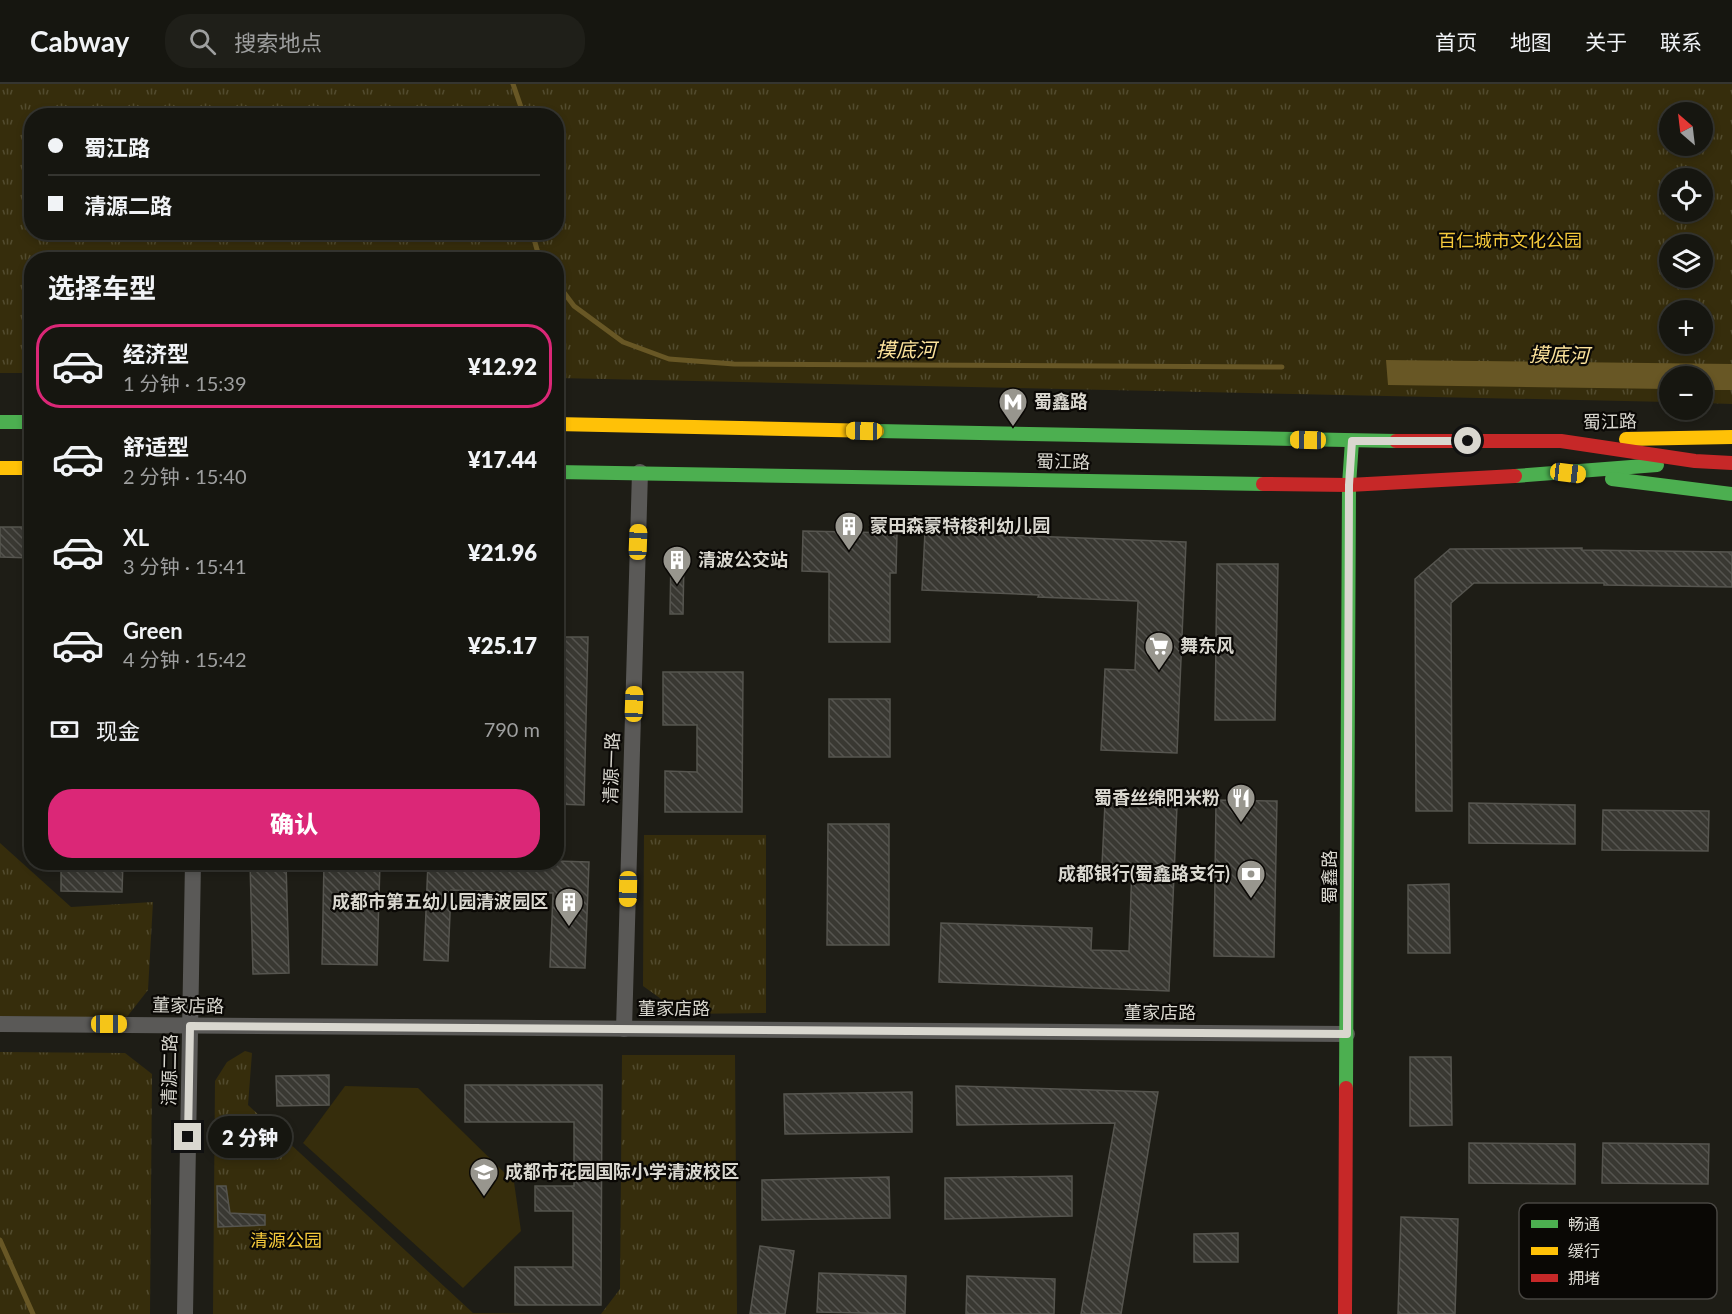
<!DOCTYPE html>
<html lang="zh">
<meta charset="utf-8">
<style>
:root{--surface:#161610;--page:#1f1f19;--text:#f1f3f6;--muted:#9e9f9f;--line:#353530;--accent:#db2777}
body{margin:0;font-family:Lato,"Noto Sans SC",sans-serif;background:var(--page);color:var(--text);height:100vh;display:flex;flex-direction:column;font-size:22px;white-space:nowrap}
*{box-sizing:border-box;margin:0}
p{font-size:20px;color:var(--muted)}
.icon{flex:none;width:33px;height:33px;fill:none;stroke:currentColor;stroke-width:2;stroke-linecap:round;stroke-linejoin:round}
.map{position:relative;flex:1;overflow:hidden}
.drawer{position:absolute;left:24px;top:168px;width:540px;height:618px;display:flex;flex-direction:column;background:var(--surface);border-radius:24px;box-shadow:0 3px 9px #0003,0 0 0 2px var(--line)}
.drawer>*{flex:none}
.hud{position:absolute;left:24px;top:24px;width:540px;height:132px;border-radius:24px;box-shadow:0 3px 9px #0003,0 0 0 2px var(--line);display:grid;align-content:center;height:132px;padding:0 24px;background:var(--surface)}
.needle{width:39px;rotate:332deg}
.fabs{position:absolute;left:1659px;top:18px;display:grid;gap:12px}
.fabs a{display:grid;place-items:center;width:54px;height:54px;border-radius:50%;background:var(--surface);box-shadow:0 3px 9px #0003,0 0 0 2px var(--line);font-size:30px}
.end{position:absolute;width:27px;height:27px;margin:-14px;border:8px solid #d9d7cf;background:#111;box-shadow:0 0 0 3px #111}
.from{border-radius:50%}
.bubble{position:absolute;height:42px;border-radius:21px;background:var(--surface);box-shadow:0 3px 9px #0003,0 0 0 2px var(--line);font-size:20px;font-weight:800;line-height:42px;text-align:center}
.car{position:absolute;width:18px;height:36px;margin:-18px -9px;border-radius:8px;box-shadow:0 0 4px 2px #0007;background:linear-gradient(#f5c518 24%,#345 0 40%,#f5c518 0 76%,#345 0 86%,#f5c518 0)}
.hud b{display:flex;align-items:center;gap:21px;height:57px;font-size:22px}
.hud b+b{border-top:2px solid var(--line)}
.hud i{width:15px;height:15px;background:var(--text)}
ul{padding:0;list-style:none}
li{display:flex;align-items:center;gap:18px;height:84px;margin:0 12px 9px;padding:0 12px;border:3px solid transparent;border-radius:24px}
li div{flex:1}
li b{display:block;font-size:22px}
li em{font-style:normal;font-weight:800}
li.selected{border-color:var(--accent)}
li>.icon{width:54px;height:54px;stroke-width:1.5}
h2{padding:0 24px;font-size:27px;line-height:72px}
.pay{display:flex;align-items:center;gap:15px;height:66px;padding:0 24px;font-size:22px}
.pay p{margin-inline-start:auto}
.cta{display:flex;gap:12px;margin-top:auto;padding:12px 24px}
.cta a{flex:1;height:69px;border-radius:24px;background:var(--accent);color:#fff;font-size:24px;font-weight:800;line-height:69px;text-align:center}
header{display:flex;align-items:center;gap:36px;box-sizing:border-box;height:84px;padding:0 30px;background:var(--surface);border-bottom:2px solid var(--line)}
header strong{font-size:28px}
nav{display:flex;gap:33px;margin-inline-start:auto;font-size:21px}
.search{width:420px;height:54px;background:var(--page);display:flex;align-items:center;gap:15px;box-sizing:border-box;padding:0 21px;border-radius:24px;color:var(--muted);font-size:22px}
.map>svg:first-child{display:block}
</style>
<header>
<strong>Cabway</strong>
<div class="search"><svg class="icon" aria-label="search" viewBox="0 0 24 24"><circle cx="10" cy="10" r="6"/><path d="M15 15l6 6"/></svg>搜索地点</div>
<nav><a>首页</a><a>地图</a><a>关于</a><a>联系</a></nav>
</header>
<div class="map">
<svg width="1732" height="1230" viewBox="0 0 1732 1230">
<defs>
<pattern id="grass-tufts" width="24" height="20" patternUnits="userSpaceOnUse" patternTransform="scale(1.5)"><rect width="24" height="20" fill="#362d0c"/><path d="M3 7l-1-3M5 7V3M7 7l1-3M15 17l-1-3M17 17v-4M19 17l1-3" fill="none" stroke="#524b2e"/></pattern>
<pattern id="building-back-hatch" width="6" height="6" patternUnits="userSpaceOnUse" patternTransform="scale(1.5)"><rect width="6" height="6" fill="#393832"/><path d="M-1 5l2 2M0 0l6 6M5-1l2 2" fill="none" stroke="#55544f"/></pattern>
</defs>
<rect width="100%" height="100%" fill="#1e1d16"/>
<g fill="url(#grass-tufts)" fill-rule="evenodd">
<path d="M0,0H1732V320L1703,319L1702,292H1670L1669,318L557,294L556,176H32L31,289H0ZM1670,28H1702V62H1670ZM32,32H556V148H32ZM1670,94H1702V128H1670ZM1670,160H1702V194H1670ZM1670,226H1702V260H1670Z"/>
<path d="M644,751H766V929L682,930L643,902Z"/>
<path d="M0,759L71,823L153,818L148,906L126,934L0,932Z"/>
<path d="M245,967L252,969L248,1021L473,1229L541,1230H213L215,997L227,978Z"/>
<path d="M0,968L125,969L152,990L150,1230H0Z"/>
<path d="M622,971H735L737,1230H601L620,1205Z"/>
</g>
<path fill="#362d0c" d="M345,1002L418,1004L514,1098L521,1147L463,1204L303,1059Z"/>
<path fill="#685725" d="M1386,276L1732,280V306H1703L1702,292H1670L1669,305L1388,301Z"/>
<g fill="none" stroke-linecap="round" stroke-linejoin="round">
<g stroke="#685725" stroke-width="5">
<path d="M513,0L522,26V32"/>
<path d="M532,148L540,176"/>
<path d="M556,198L574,222L623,258L669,275L734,280L1282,283"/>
<path d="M0,1156L33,1230"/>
</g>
</g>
<g fill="url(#building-back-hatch)" stroke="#56554f" stroke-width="1.5">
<path d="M0,443H32V474L0,473Z"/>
<path d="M803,447L897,449L896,489H890V558H829V488L802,487Z"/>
<path d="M925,448L1186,458L1177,669L1101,666L1105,585L1135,586L1138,517L1038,513L1039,511L922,506Z"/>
<path d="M1582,464V466L1732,468V503L1604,501V499H1474L1451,519L1452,727H1416L1415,495L1450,465Z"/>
<path d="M671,473H684L683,530H670Z"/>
<path d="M1217,480H1278L1275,636H1215Z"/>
<path d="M556,553H588L584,721L556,720Z"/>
<path d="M663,588H743L742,728H665V687L697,688V641H663Z"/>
<rect x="829" y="615" width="61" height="58"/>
<path d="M1216,716L1277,717L1274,873L1214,872Z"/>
<path d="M1105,719L1177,722L1169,907L939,898L941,839L1092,844L1091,866L1129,867L1132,782L1102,781Z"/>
<path d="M1469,719L1575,721V760L1469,759Z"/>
<path d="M1603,726L1709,727L1708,767L1602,766Z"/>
<path d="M828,740H889V861H827Z"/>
<path d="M556,777L589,778L585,884L550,883L553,809L451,806L448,877L424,876L428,778H556Z"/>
<path d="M61,778H123L122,808L61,807Z"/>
<path d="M250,778H286L289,889L253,890Z"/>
<path d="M324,778H380L377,881L322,880Z"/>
<path d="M1449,800L1450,869H1408V801Z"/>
<path d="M1410,973H1451L1452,1041L1410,1042Z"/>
<path d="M329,991V1021L277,1022L276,992Z"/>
<path d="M465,1001H602L601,1221H515V1183H573V1127H535V1102H574V1038H465Z"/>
<path d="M956,1002L1158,1008L1121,1230H1081L1115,1039L957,1041Z"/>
<path d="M912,1008V1048L785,1050L784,1010Z"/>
<path d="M1469,1059L1575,1060V1100L1469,1099Z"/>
<path d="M1603,1059L1709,1060L1708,1100L1602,1099Z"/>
<path d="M1072,1092V1132L945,1135V1094Z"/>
<path d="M889,1093L890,1134L762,1136V1096Z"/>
<path d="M217,1102H226L230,1129L265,1131V1141L218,1143Z"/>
<path d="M1401,1133L1458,1135L1455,1230H1398Z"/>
<path d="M1238,1149V1178H1194V1150Z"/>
<path d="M760,1162L794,1167L785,1230H750Z"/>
<path d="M819,1189L906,1192L905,1230L817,1228Z"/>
<path d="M967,1192L1055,1195L1054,1230H966Z"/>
</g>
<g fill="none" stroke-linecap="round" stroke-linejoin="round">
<g stroke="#5a5957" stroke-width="16">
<path d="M0,940L1347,950"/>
<path d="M624,945L640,388"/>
<path d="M185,1230L193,778"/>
</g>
<g stroke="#4caf50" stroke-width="14">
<path d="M0,338H32"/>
<path d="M877,347L1396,357"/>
<path d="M556,388L1263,400"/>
<path d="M1515,392L1657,381"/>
<path d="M1612,395L1732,410"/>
<path d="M1346,1004L1349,401L1352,357"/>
</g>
<g stroke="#ffc107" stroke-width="14">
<path d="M556,340L877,347"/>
<path d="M1626,355L1732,353"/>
<path d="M0,384H32"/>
</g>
<g stroke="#c62828" stroke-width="14">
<path d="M1396,357H1561L1695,377L1732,379"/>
<path d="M1263,400L1349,401L1515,392"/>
<path d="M1345,1230L1346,1004"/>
</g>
</g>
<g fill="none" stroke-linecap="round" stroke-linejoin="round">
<path stroke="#d9d7cf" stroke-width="8" d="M188,1053L190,942L1347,950L1349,401L1352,357H1468"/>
</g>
<defs>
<g id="metro-pin" transform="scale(1.5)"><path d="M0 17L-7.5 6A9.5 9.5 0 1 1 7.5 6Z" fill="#98968e" stroke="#0a0805"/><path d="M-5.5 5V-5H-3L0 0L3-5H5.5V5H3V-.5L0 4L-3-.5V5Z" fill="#fff"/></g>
<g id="building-pin" transform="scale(1.5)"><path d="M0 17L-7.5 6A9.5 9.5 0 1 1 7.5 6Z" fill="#98968e" stroke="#0a0805"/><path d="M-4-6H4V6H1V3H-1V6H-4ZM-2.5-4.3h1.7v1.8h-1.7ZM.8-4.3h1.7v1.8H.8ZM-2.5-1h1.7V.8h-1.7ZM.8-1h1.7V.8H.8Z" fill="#fff"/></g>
<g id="supermarket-pin" transform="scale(1.5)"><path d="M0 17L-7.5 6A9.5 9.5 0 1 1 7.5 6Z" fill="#98968e" stroke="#0a0805"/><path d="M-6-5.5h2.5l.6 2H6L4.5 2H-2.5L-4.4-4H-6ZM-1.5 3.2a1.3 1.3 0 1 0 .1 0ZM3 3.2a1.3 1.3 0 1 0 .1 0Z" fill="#fff"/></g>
<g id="restaurant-pin" transform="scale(1.5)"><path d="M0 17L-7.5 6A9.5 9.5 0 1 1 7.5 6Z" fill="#98968e" stroke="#0a0805"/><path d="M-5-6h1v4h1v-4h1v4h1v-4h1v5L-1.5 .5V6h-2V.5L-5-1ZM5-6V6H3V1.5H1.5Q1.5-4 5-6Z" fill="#fff"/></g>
<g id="bank-pin" transform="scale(1.5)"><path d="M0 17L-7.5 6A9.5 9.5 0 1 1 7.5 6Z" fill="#98968e" stroke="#0a0805"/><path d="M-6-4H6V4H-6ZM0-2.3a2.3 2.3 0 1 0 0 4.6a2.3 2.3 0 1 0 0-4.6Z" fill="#fff"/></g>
<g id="school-pin" transform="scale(1.5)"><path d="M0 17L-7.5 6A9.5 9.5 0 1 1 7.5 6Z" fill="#98968e" stroke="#0a0805"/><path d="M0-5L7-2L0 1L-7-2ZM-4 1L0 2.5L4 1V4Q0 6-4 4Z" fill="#fff"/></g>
</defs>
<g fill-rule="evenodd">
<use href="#metro-pin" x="1013" y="318"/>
<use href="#building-pin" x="849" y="442"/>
<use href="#building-pin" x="677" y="476"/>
<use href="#supermarket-pin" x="1159" y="562"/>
<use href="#restaurant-pin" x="1241" y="714"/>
<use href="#bank-pin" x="1251" y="790"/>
<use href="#building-pin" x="569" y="818"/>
<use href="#school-pin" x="484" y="1088"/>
</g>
<g text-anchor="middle" stroke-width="4.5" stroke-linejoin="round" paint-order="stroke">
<g font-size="18" fill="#f5c93b" stroke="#0a0805">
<text x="1510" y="163">百仁城市文化公园</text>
<text x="286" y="1163">清源公园</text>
</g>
<g font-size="18" font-weight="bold" fill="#d9d7cf" stroke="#0a0805" text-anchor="start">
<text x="1034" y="324">蜀鑫路</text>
<text x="870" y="448">蒙田森蒙特梭利幼儿园</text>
<text x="698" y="482">清波公交站</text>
<text x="1180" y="568">舞东风</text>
<text x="1220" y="720" text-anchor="end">蜀香丝绵阳米粉</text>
<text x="1230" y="796" text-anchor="end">成都银行(蜀鑫路支行)</text>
<text x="548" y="824" text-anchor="end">成都市第五幼儿园清波园区</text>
<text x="505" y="1094">成都市花园国际小学清波校区</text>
</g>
<g font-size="18" fill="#d9d7cf" stroke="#0a0805">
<text transform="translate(1610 338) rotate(-1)" y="6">蜀江路</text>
<text transform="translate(1063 378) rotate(1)" y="6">蜀江路</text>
<text transform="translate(612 684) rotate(-88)" y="6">清源一路</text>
<text transform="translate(1330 793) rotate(-90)" y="6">蜀鑫路</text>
<text transform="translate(188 922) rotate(1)" y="6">董家店路</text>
<text x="674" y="931">董家店路</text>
<text x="1160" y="935">董家店路</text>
<text transform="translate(170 986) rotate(-89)" y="6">清源二路</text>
</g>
<g font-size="20" font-style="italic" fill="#fce29b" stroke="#0a0805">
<text x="906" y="273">摸底河</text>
<text transform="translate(1559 271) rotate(1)" y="7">摸底河</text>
</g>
</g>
<rect x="1519" y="1119" width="198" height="96" rx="9" fill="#0a0805" stroke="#484642" stroke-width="1.5"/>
<rect x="1531" y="1136" width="27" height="8" fill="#4caf50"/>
<rect x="1531" y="1163" width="27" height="8" fill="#ffc107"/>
<rect x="1531" y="1190" width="27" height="8" fill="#c62828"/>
<g font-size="16" fill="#d9d7cf">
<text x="1568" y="1146">畅通</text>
<text x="1568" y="1173">缓行</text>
<text x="1568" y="1200">拥堵</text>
</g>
</svg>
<div class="fabs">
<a><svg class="needle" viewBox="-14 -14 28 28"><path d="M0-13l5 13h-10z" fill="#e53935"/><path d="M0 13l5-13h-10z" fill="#9e9f9f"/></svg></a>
<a><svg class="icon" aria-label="locate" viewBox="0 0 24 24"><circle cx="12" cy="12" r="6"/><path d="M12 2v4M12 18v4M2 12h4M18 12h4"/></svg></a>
<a><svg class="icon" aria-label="layers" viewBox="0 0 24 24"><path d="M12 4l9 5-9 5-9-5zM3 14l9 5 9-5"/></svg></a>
<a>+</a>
<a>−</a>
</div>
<i class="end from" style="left:1468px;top:357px"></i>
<i class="end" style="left:188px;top:1053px"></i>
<div class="bubble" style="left:208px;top:1032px;width:84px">2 分钟</div>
<i class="car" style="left:864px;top:347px;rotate:271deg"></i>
<i class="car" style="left:1308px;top:356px;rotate:271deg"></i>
<i class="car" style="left:1568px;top:389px;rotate:97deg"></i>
<i class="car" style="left:638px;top:458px;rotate:2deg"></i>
<i class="car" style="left:634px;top:620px;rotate:2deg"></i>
<i class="car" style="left:628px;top:805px;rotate:181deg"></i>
<i class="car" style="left:109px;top:940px;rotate:90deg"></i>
<div class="hud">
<b><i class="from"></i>蜀江路</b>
<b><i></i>清源二路</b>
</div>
<section class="drawer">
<h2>选择车型</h2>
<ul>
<li class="selected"><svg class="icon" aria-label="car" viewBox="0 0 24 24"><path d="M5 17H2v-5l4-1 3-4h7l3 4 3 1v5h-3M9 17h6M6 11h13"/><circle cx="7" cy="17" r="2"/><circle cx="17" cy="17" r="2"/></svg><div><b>经济型</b><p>1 分钟 · 15:39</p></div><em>¥12.92</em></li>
<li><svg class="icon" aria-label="car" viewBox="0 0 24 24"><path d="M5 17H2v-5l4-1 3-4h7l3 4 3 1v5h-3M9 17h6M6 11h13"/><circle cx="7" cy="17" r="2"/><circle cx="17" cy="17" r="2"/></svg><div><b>舒适型</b><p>2 分钟 · 15:40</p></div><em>¥17.44</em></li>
<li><svg class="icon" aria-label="car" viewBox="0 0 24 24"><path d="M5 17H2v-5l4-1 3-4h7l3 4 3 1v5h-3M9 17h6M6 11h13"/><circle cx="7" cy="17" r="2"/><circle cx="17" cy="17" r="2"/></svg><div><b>XL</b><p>3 分钟 · 15:41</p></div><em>¥21.96</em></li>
<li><svg class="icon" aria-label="car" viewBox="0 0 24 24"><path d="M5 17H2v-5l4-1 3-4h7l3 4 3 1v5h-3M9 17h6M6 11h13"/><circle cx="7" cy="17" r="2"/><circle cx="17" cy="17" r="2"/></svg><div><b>Green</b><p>4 分钟 · 15:42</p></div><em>¥25.17</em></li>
</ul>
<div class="pay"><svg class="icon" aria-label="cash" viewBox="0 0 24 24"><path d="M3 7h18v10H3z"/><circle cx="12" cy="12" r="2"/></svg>现金<p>790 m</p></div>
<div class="cta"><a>确认</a></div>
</section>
</div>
